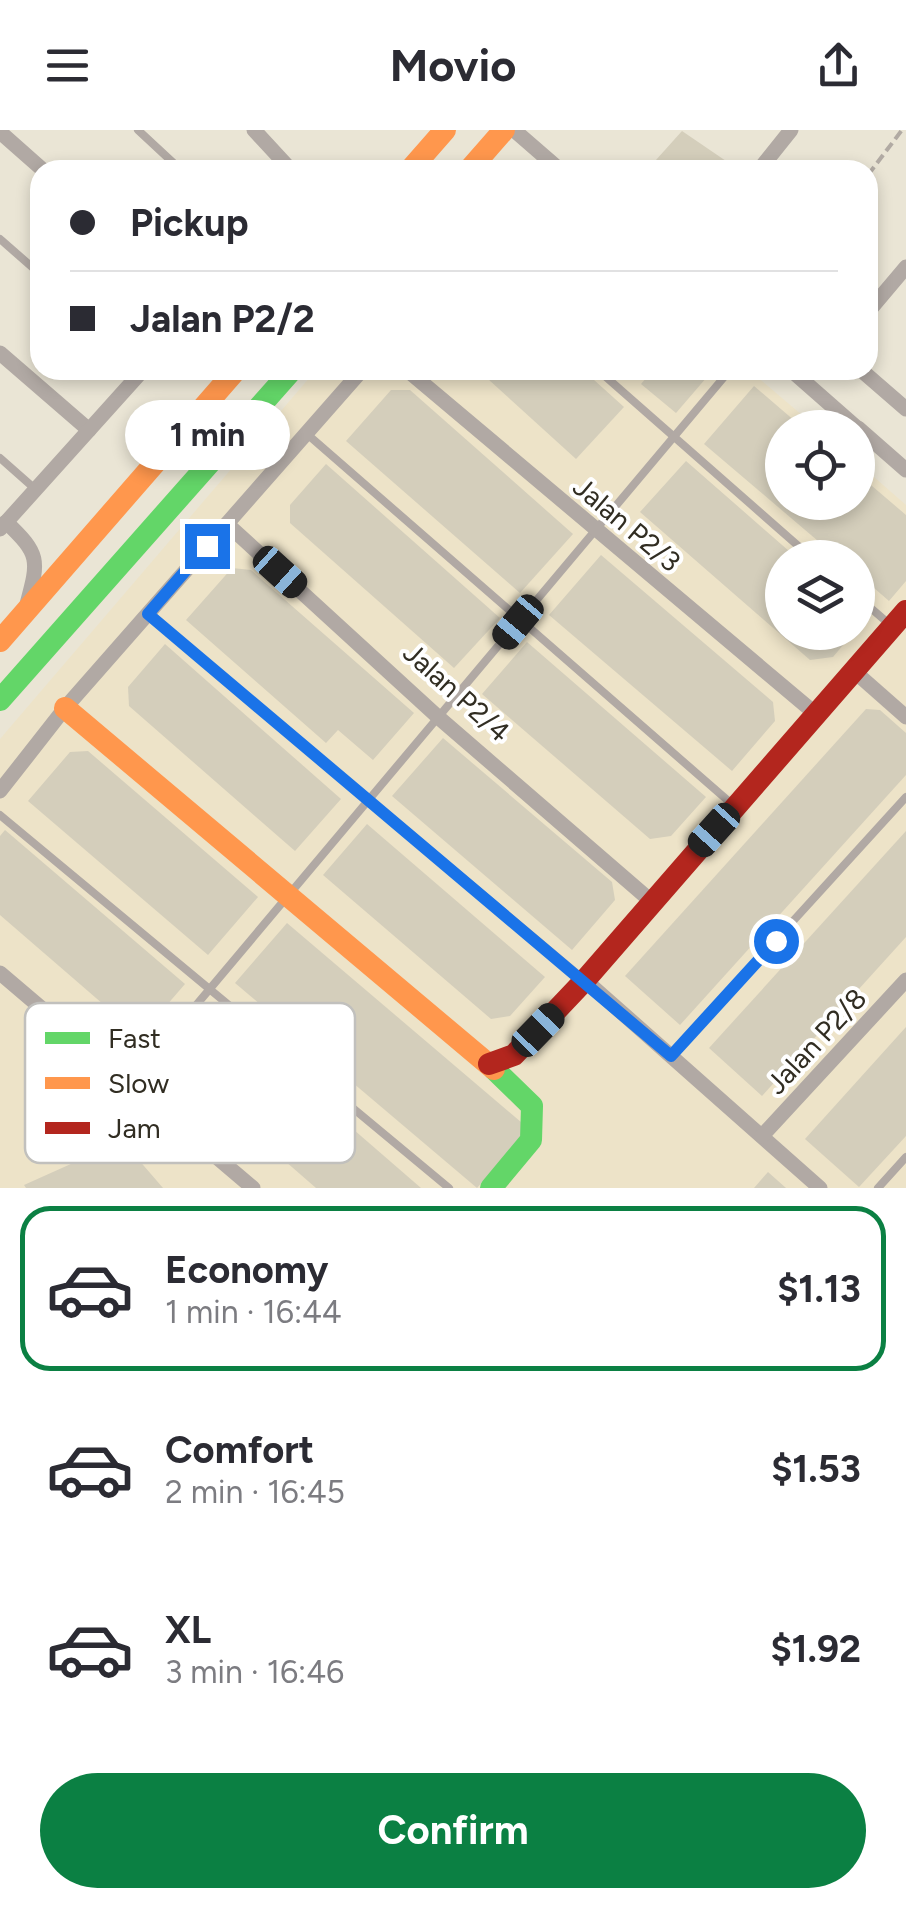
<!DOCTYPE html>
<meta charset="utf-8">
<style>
:root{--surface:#fff;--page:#f2f2f3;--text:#2b2b33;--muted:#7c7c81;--line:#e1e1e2;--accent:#0b8043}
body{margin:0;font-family:Figtree,sans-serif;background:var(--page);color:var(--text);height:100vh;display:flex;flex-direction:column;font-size:38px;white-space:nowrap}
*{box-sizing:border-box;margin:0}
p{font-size:32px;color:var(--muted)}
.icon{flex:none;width:55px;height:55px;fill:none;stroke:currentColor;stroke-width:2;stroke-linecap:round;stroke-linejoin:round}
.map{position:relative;height:1058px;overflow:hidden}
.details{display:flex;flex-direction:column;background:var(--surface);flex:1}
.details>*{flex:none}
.hud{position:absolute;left:30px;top:30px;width:848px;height:220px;border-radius:30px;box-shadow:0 5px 15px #0003;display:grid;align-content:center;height:220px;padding:0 40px;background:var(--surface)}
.tools{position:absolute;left:765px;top:280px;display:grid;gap:20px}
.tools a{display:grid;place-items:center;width:110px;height:110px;border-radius:50%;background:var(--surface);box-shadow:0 5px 15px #0003;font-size:50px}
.end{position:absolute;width:45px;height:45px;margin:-22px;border:12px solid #1a73e8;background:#fff;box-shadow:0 0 0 5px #fff}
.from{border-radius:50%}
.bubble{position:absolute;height:70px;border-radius:35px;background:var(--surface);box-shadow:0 5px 15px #0003;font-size:32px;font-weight:700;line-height:70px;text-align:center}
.car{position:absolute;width:30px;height:60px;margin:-30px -15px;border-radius:12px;box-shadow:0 0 8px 2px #0007;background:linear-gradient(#222 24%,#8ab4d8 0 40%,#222 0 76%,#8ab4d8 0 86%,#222 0)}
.hud b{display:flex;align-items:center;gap:35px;height:95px;font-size:38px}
.hud b+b{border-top:2px solid var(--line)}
.hud i{width:25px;height:25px;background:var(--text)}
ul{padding:18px 0 0;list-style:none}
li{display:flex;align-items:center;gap:30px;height:165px;margin:0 20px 15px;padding:0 20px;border:5px solid transparent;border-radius:30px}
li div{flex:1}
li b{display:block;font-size:38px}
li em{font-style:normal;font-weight:700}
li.selected{border-color:var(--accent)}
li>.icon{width:90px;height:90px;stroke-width:1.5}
.cta{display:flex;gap:20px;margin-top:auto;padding:20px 40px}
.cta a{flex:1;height:115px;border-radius:60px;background:var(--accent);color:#fff;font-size:40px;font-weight:700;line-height:115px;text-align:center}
header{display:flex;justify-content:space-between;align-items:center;height:130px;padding:0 40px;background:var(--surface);font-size:45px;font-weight:700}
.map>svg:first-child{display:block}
</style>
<header><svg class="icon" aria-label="menu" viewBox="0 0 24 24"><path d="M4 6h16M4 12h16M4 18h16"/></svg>Movio<svg class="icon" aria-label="share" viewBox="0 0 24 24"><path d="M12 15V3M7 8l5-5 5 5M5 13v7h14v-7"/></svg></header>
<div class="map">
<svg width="906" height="1058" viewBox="0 0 906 1058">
<rect width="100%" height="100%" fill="#eae5d5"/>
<path fill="#ede3c8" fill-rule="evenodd" d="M316,240H749L816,297L782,298V372H858V333L906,375V1058H0V609ZM782,428H858V502H782Z"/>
<g fill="#d4cebb">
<path d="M682,1L726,31L718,40H647Z"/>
<path d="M478,240H583L624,277L576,329Z"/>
<path d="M653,240H713L676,283L641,254Z"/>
<path d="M754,256L803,298H782V372H858V344L906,385V451L889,471L858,444V428H838L704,314Z"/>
<path d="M391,260H410L573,404L520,463L346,311Z"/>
<path d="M686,331L797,428H782V502H854L833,527L810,530L640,382Z"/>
<path d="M326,334L500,488L454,538L290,393V375Z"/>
<path d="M601,425L773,572L775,591L732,641L549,485Z"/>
<path d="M232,438L251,440L414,583L373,630L338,600L326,613L186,490Z"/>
<path d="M527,512L706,667L671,706L650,709L482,564Z"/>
<path d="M165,514L341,669L295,721L129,576L128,557Z"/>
<path d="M866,579L880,580L906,603V645L680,895L625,846Z"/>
<path d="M443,608L612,752L615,770L572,820L392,666Z"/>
<path d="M88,621L258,767L208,825L28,671L70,622Z"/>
<path d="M367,694L545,847L510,886L491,889L323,745Z"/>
<path d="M5,700L185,854L140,906L0,785V706Z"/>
<path d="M906,701V807L762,966L709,918Z"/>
<path d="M287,793L528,998L477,1058L235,853Z"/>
<path d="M214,879L301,954L421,1058H316L169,930Z"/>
<path d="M906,897V1006L859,1057L805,1009Z"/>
<path d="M112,999L163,1058H26L24,1055L73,1033L65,1018Z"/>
<path d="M768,1042L786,1058H754Z"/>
</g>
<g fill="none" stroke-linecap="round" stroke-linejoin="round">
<path stroke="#b1aaa3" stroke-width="4" stroke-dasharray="10 5" stroke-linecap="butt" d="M868,45L902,0"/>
<g stroke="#b1a9a4" stroke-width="8">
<path d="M138,0L181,40"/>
<path d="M0,109L40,144"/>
<path d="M598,240L812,428"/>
<path d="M307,304L733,675"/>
<path d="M0,328L34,358"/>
<path d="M858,467L888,493"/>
<path d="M148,484L581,847"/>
<path d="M0,685L449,1058"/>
<path d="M671,925L906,667"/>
<path d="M129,955L730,240"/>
<path d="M878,1058L906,1027"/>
</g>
<g stroke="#b1a9a4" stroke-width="15">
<path d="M254,0L291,40"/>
<path d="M514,0L560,40"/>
<path d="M0,2L43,40"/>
<path d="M759,40L791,0"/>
<path d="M868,182L906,137"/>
<path d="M0,223L89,300"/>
<path d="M407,240L817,585"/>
<path d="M791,240L857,298"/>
<path d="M861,240L906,279"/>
<path d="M858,298L906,340"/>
<path d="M6,392C40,424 39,430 27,474"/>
<path d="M227,394L438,587L651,771"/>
<path d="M0,399L143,240"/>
<path d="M855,542L906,587"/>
<path d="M0,661L65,578L362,240"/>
<path d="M0,843L253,1058"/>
<path d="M585,850L820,1058"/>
<path d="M762,1006L906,850"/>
</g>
<g stroke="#63d668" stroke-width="22">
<path d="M0,570L292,240"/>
<path d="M491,1058L531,1010L532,976L494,939"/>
</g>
<g stroke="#ff974d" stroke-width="22">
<path d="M410,40L445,0"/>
<path d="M469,40L504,0"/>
<path d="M0,511L236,240"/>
<path d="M65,578L494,939"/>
</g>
<path stroke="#b3261e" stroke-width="22" d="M489,934L514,925L585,850L906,481"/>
</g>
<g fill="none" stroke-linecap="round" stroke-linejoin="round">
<path stroke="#1a73e8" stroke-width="12" d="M207,416L148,484L671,926L776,811"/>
</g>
<g text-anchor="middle" stroke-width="8" stroke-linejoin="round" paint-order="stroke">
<g font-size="28" fill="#312d22" stroke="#fff">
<text transform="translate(627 394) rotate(40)" y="10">Jalan P2/3</text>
<text transform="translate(457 562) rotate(42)" y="10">Jalan P2/4</text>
<text transform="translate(816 911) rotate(-47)" y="10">Jalan P2/8</text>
</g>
</g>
<rect x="25" y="873" width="330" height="160" rx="15" fill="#fff" stroke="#c1c0bd" stroke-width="2.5"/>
<rect x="45" y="902" width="45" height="12" fill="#63d668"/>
<rect x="45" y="947" width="45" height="12" fill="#ff974d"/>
<rect x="45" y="992" width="45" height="12" fill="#b3261e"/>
<g font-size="28" fill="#312d22">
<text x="108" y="918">Fast</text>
<text x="108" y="963">Slow</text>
<text x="108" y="1008">Jam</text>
</g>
</svg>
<div class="tools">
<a><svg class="icon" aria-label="locate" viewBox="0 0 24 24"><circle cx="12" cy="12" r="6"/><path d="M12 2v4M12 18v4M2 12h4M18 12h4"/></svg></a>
<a><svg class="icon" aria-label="layers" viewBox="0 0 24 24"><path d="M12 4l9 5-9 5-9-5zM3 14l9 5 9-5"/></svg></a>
</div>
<i class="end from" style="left:776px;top:811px"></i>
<i class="end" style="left:207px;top:416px"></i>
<div class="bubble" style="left:125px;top:270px;width:165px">1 min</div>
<i class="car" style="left:280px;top:442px;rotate:132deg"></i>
<i class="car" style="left:518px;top:492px;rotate:220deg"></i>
<i class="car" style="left:714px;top:700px;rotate:222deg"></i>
<i class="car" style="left:538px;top:900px;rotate:44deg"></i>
<div class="hud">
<b><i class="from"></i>Pickup</b>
<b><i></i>Jalan P2/2</b>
</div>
</div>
<section class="details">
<ul>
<li class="selected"><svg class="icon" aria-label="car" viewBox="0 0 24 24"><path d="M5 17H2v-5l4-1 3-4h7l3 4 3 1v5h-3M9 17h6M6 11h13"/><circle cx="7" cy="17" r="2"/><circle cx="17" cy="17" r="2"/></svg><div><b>Economy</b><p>1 min · 16:44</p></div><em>$1.13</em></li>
<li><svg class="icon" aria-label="car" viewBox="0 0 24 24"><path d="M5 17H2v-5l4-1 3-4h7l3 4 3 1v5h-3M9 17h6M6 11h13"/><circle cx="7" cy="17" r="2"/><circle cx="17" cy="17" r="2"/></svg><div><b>Comfort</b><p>2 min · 16:45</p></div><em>$1.53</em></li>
<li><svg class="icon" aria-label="car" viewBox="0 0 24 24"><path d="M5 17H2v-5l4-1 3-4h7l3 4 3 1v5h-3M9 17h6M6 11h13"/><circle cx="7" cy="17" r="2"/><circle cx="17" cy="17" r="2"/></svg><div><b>XL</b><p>3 min · 16:46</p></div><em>$1.92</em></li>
</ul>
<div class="cta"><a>Confirm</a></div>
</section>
